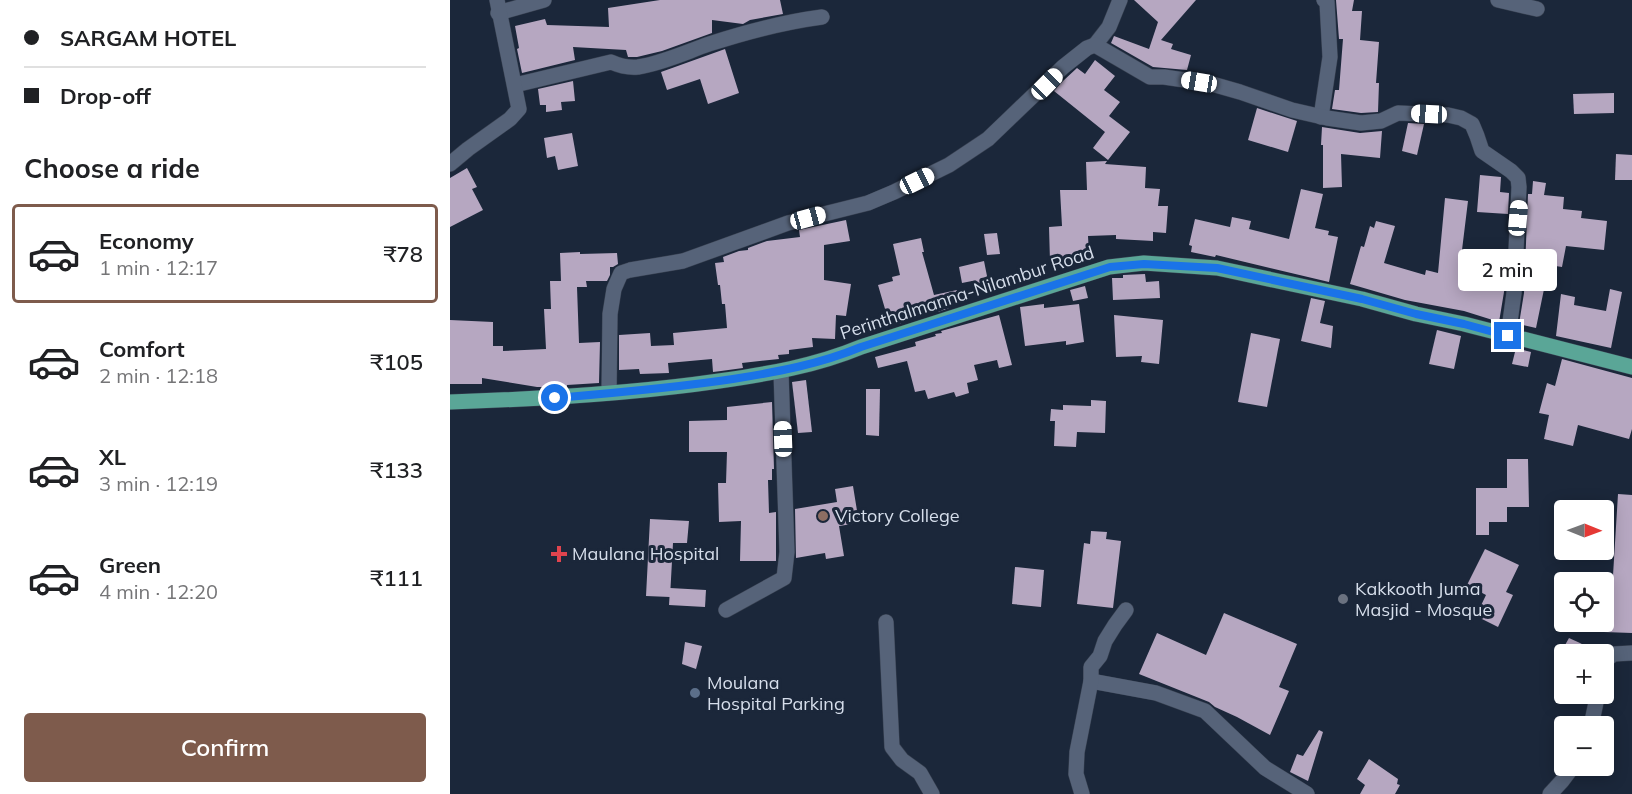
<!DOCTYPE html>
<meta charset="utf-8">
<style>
:root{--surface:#fff;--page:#f6f6f6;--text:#202124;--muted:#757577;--line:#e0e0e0;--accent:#7e5b4c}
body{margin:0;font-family:Mulish,sans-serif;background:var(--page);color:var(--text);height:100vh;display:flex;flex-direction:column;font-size:22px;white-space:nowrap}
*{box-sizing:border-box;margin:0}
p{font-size:20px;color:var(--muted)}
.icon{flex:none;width:33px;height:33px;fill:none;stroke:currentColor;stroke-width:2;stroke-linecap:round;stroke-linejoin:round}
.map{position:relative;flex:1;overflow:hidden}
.drawer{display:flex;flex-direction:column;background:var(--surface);width:450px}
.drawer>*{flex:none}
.banner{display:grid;align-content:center;height:132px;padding:0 24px;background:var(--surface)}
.needle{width:39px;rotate:91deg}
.buttons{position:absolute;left:1104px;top:500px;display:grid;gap:12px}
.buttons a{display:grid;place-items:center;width:60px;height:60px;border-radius:6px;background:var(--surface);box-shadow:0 3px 15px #0003;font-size:30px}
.end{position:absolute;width:27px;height:27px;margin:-14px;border:8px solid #1a73e8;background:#fff;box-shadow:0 0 0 3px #fff}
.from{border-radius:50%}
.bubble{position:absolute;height:42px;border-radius:6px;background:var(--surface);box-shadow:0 3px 15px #0003;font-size:20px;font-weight:600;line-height:42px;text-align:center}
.car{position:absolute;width:18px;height:36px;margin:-18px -9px;border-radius:8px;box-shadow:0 0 4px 2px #0007;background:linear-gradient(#fff 24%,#345 0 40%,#fff 0 76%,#345 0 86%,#fff 0)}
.banner b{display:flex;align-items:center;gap:21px;height:57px;font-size:22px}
.banner b+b{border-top:2px solid var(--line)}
.banner i{width:15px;height:15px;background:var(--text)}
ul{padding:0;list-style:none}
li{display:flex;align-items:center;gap:18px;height:99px;margin:0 12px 9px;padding:0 12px;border:3px solid transparent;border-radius:6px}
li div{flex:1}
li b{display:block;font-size:22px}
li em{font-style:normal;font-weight:600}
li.selected{border-color:var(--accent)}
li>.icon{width:54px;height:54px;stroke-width:1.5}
h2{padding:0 24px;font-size:27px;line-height:72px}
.button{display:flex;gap:12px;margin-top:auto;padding:12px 24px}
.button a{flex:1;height:69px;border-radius:6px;background:var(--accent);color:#fff;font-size:24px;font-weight:600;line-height:69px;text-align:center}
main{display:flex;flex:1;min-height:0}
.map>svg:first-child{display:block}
</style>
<main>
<section class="drawer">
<div class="banner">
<b><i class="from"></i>SARGAM HOTEL</b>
<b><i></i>Drop-off</b>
</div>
<h2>Choose a ride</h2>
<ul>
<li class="selected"><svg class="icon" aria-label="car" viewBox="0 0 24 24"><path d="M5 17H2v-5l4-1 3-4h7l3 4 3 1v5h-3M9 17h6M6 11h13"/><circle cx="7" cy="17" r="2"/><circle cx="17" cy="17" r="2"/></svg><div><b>Economy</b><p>1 min · 12:17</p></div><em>₹78</em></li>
<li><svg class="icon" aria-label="car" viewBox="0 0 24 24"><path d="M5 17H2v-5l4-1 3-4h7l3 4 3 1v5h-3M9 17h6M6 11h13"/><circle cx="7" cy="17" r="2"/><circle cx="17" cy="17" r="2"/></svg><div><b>Comfort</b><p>2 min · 12:18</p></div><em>₹105</em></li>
<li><svg class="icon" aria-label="car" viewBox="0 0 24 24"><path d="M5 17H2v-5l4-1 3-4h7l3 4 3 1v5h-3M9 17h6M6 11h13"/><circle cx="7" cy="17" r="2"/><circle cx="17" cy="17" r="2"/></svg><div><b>XL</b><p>3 min · 12:19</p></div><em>₹133</em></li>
<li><svg class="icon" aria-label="car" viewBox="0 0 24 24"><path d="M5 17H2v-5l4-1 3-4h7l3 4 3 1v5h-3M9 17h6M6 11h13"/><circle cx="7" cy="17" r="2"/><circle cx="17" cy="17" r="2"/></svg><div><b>Green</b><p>4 min · 12:20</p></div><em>₹111</em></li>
</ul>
<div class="button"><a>Confirm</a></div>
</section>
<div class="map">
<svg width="1182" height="794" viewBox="0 0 1182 794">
<rect width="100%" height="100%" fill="#1b273a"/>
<g fill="#b6a7c1">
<path d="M210,0H330L333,14L300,20L293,24L262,20V33L212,51L187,57H178L176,50L123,47L125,60L72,73L67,49L69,48L65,26L95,19L97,25L159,27L158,8Z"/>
<path d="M684,0H746L711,40L723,44L721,49L741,55L737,70L703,67L661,43L664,36L699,49L708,22Z"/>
<path d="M886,0H904L902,11H912L910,40L929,42L926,83H929L928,112L911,113L882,109L885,90H889L893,39H889Z"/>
<path d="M275,49L289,93L258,104L250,79L217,90L211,72Z"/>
<path d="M645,60L665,76L654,90L670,102L659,116L680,132L658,160L643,148L655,132L604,91L613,81L627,68L635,74Z"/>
<path d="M123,81L125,101L111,102L112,110L96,112V105H90L88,89Z"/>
<path d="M1164,93V113L1124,114L1123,94Z"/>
<path d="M807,108L847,121L838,152L798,140Z"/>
<path d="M958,123L974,124L967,155L952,151Z"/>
<path d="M872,127L910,133L932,131L930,158L891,154L892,187L873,188V145H871Z"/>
<path d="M122,133L128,166L108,170L105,156L97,158L94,138Z"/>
<path d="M1166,154L1182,155V180H1165Z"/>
<path d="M657,161L655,164L696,167L695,188L710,189L708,206H718L716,233L703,232V241L666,239V235L638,236L639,255L615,256V260L600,261L599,227L612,226L610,190H637L636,162Z"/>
<path d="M17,168L27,187L22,189L33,210L0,227V178Z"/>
<path d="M1030,175L1051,177L1050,192L1059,193L1058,214L1027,212Z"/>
<path d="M1083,181L1096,183L1094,195L1114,197L1113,209L1132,211L1131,218L1157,221L1154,250L1116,246L1112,267L1099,265L1086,328L1069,324L1074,293L1078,194H1082Z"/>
<path d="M851,189L873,194L865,228L879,231L878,235L888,237L879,282L766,255L765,257L741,252L742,246L739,245L745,219L780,227L782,217L801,221L799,229L839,239Z"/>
<path d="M995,198L1018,201L1012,250L1028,256L1025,266L1055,275L1054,292L1049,322L1014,311L955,300L900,284L911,246L914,247L920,226L924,228L926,221L945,226L934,263L975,275L976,270L988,273Z"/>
<path d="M396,220L400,241L374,245V280L401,284L396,316L386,315L385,339L362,338L363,347L339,350V354L328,355L329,359L292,363L293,368L271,371L263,372L262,359L218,363L219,373L190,374L189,369L169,370V335L200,333L201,346L224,345L223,333L277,328L275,304H272L270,285H268L265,263L274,262L273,257L289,251L298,250V248L317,241L350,237L349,230Z"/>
<path d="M547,233L550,254L537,255L534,234Z"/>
<path d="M471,238L474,252H472L484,295L507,290L509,298L497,302L499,308L488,312L486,305L453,315L455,322L440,326L428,285L443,281L442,277L450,275L443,244Z"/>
<path d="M130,252V254L167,253L168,264L163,267H160V275L157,281H136L137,287H127L129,343L150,342L149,383L117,385V387H87L32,378V384H0V320L43,322V346H53V351L96,349L94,309H101L100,281H111L110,253Z"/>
<path d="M534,261L539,286L524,289L522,281L512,283L509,267Z"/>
<path d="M695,274L696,282L709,281L710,298L663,300L662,278H673V275Z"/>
<path d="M635,286L638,298L623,301L620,290Z"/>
<path d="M1160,289L1172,292L1161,348L1106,336L1111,294L1125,297L1124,305L1156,311Z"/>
<path d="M861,298L875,301L870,323L883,326L881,348L851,341Z"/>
<path d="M594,304V308L629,304L634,342L616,345V341L575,346L570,307Z"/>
<path d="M549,315L562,365L549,368L547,360L524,365L528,380L517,383L519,393L506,397L504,392L478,399L475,390L465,392L457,361L428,368L425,357L466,346L465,342L486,336L485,334L492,333L491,331Z"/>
<path d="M664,315L713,320L709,364L691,362L692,356L666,357Z"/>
<path d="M987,330L1011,336L1004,369L979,364Z"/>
<path d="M801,333L830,339L817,407L788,402Z"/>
<path d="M1066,348L1081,352L1078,367L1062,364Z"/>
<path d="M1112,359L1182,378V429L1179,439L1128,425L1123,446L1094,439L1099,415L1089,413L1097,383L1105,386Z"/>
<path d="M356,380L362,432L348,433L342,382Z"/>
<path d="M416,389H430L429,436L416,435Z"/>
<path d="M641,400L656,401L655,433L627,432L626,447L604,446L605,421H600L601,409L613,410V405L641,406Z"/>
<path d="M322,402L324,469H322V480H318L319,513L326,512V561H290L291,521L269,522L268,483H276L277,452H239V421L277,420V407Z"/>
<path d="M1057,459H1078L1079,507H1057V522H1039V535H1026V488H1057Z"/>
<path d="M403,486L409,523L389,526L394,556L376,559L375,553L346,558L345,509L387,502L385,489Z"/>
<path d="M1168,494L1182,495V633L1154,632V608H1161Z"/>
<path d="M200,519L239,521L237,543H223L220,597L196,596Z"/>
<path d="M641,531L657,532L656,539L671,541L663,608L627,604L634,543L640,544Z"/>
<path d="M1035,549L1069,565L1056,592L1063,595L1048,627L1026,616L1036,595L1017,585Z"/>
<path d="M565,567L594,570L591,607L562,604Z"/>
<path d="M220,588L256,590L255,607L219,605Z"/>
<path d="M774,613L847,644L829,687L839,691L820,735L787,717L765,707L759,702L689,674L707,633L756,655Z"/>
<path d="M1119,638L1130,643L1148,653L1110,654Z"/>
<path d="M235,642L252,646L246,669L232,664Z"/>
<path d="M869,730L873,732L858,781L840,772L847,754L853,756Z"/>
<path d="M919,759L948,779L947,784L950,785L945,794H910L915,785L907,779Z"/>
</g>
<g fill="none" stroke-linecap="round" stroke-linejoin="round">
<g stroke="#384151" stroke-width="16">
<g id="minor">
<path d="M1048,0L1087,9"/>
<path d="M48,13L94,0"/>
<path d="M645,45L659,27L670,0"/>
<path d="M65,85L161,62C170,66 178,68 188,67C213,63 236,52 259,44C296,32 334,22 372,17"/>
<path d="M871,117L880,57L877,2L874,0"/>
<path d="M0,164L18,149L60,119L69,109L47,0"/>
<path d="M159,393L160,314L164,289L171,273L180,270L233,261L338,223L418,203L444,192L499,165L538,139L613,67L637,48L645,45L700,77H714L762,84L790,92L842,110L877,118L911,123L931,121L948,113L998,115L1011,118L1022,124L1027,136L1032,151L1061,171L1068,178L1069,187L1064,293L1058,336"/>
<path d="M276,610L334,578L337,552L331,372"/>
<path d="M436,622L442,747L452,760L470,773L482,794"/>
<path d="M1154,668L1155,660L1164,654L1182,653"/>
<path d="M641,681L706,693L755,711L815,768L857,794"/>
<path d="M1141,726L1148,693"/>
<path d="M632,794L626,774L627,752L641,681V667L650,656L655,641L665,625L676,610"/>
<path d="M1100,794L1112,781L1124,765"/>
</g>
</g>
<g stroke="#384151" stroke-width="16">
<path id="primary" d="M0,402C90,399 180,394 269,381C318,374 365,366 411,347L659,267L694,263L767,268L912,299L966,314L1014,324L1182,367"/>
</g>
<use href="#minor" stroke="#566379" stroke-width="15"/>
<use href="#primary" stroke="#5aa697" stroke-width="15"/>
</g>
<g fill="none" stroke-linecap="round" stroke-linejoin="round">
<path stroke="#1a73e8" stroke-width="8" d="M105,398C164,393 224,388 283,379C327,372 370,364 411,347L660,267L694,264L767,268L912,299L966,314L1014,324L1058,336"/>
</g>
<circle fill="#8d6e63" stroke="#1b273a" stroke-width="2" cx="373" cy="516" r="6"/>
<path fill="#e0444e" stroke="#1b273a" stroke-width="2" d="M106 545h6v6h6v6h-6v6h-6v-6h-6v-6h6z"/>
<circle fill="#6b7280" stroke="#1b273a" stroke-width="2" cx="893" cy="599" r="6"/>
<circle fill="#5c6f8a" stroke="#1b273a" stroke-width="2" cx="245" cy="693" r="6"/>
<g text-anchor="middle" stroke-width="6" stroke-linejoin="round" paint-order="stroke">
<g font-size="18" fill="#d6deeb" stroke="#1b273a">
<text transform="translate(517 293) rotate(-18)" y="6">Perinthalmanna-Nilambur Road</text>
</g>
<g font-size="18" fill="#d6deeb" stroke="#1b273a" text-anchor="start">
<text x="385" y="522">Victory College</text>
<text x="122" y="560">Maulana Hospital</text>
<text x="905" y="595">Kakkooth Juma<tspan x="905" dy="21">Masjid - Mosque</tspan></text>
<text x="257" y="689">Moulana<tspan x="257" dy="21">Hospital Parking</tspan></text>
</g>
</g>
</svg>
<div class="buttons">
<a><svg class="needle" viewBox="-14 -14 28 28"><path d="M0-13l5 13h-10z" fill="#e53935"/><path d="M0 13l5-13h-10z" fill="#757577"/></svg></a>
<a><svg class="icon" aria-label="locate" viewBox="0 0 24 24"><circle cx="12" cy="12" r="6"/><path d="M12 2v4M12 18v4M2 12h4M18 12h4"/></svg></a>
<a>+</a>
<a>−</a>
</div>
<i class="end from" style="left:105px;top:398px"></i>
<i class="end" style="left:1058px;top:336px"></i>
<div class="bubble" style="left:1008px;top:249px;width:99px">2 min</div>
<i class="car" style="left:749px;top:82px;rotate:279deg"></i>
<i class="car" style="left:597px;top:84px;rotate:45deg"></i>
<i class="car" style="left:979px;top:114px;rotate:273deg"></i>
<i class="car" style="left:467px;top:181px;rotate:64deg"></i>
<i class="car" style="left:358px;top:218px;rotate:75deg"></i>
<i class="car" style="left:1068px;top:218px;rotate:5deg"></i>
<i class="car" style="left:333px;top:439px;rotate:358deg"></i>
</div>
</main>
